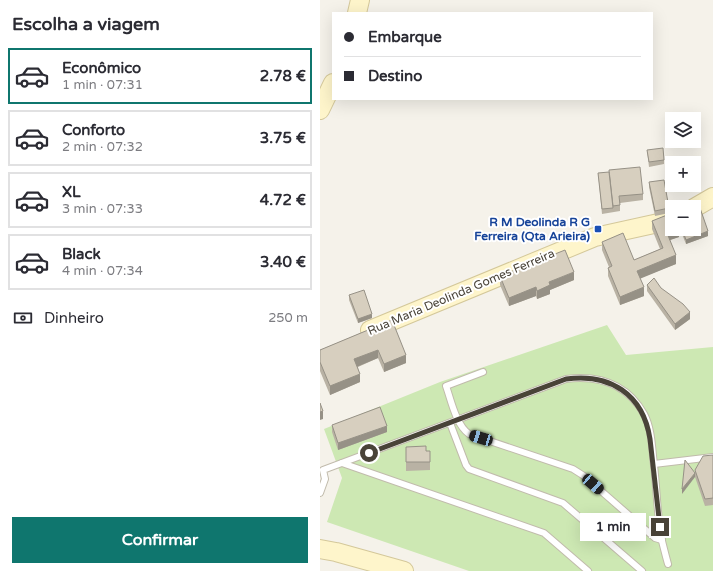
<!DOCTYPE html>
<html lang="pt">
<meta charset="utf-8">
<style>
:root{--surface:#fff;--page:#f2f2f3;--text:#2b2b33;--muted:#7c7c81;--line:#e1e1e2;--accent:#0f766e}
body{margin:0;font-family:"Varela Round",sans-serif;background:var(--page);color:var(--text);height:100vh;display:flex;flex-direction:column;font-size:15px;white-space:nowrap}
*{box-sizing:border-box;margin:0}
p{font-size:13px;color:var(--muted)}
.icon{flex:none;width:22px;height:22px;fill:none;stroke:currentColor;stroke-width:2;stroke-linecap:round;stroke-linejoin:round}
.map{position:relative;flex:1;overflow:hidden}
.drawer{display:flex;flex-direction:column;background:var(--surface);width:320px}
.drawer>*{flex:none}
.banner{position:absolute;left:12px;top:12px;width:321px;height:88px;border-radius:0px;box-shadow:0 4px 16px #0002;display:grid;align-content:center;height:88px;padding:0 12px;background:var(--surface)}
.fabs{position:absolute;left:345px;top:112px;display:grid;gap:8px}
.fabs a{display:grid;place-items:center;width:36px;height:36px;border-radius:0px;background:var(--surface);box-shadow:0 4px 16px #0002;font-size:20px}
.end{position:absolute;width:18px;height:18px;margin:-9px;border:5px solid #494338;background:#fff;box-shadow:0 0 0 2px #fff}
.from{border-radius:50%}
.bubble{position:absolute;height:28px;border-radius:0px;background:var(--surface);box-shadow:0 4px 16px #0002;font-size:13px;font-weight:700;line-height:28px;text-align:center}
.car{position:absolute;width:12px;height:24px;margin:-12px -6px;border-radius:5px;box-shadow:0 0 3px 1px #0007;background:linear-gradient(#222 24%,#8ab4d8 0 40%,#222 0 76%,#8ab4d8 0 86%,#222 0)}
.banner b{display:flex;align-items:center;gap:14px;height:38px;font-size:15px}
.banner b+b{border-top:1px solid var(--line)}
.banner i{width:10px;height:10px;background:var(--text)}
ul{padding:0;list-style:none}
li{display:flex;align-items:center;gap:12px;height:56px;margin:0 8px 6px;padding:0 4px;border:2px solid var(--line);border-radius:0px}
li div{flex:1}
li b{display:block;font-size:15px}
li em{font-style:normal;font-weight:700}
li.active{border-color:var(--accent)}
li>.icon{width:36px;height:36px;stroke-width:1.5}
h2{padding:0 12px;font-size:18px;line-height:48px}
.pay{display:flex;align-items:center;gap:10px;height:44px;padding:0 12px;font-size:15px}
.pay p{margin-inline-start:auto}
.button{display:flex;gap:8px;margin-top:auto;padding:8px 12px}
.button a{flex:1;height:46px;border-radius:0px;background:var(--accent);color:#fff;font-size:16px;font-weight:700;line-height:46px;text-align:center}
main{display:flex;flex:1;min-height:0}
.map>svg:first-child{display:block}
</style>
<main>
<section class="drawer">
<h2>Escolha a viagem</h2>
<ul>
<li class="active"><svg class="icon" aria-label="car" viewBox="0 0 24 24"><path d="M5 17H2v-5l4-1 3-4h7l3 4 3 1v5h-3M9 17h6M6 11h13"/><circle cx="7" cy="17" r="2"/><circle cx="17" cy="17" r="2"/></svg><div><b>Econômico</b><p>1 min · 07:31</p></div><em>2.78 €</em></li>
<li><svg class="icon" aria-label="car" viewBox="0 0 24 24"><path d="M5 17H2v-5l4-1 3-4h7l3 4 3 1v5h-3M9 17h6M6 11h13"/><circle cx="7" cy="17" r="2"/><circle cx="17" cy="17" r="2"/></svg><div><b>Conforto</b><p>2 min · 07:32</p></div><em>3.75 €</em></li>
<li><svg class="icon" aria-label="car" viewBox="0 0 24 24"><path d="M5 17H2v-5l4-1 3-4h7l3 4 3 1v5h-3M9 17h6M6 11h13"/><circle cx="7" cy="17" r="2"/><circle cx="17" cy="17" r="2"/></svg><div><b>XL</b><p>3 min · 07:33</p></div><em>4.72 €</em></li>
<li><svg class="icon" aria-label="car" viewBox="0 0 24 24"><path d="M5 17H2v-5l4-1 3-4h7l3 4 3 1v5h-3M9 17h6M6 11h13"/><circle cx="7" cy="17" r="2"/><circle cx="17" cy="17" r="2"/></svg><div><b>Black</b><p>4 min · 07:34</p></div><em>3.40 €</em></li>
</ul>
<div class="pay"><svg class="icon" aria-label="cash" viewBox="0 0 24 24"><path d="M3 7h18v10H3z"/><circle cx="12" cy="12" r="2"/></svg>Dinheiro<p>250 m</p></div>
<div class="button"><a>Confirmar</a></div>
</section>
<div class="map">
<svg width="393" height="571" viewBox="0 0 393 571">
<rect width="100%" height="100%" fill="#f5f2ea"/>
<path fill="#cde8b3" d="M287,325L306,355L393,347V571H149L7,522L22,478L4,429L120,382Z"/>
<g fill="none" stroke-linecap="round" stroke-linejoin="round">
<g stroke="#c1bbac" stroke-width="8">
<g id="lane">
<path d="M163,372L126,386C131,400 136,425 149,434L253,469L264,476L335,538L342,540"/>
<path d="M130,423L146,465L149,469L243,503L322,571"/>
<path d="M22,463L224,533L268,571"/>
<path d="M334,464L393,457"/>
<path d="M0,493L5,479L3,470L246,379C279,375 307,384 324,414C332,429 332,449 334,465C337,490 337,516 342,541C344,549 346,557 348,564"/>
</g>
</g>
<g stroke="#d4c89a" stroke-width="20">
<g id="secondary">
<path d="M37,13L40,0"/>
<path d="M0,110L13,83"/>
<path d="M374,208L393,197"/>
<path d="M50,330L275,237L343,222L352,218"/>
<path d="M0,549L16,552L84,571"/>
</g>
</g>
<use href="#lane" stroke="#fff" stroke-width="6"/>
<use href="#secondary" stroke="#fef5cb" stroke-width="18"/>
</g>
<g fill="#b9b2a4">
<path d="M327,150L344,160V164L329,167Z"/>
<path d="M278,173L323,194V200L300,203V211L282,214Z"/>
<path d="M329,182L349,208V213L335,216L329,187Z"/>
<path d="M332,221L359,229V237L350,240L356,264L320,278L324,296L300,305L288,276V268L289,267L282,250V242L314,260L340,249L332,229Z"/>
<path d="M360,229H374L388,236L366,244Z"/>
<path d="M180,276L254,280L230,290V294L217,299L216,296L189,306L180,285Z"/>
<path d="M327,285L370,319L355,330L327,291Z"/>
<path d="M29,295L52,318L38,323L29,300Z"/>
<path d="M72,320L86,363L64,372L58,358L38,367L40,382L10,395L0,371V350Z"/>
<path d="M12,425L67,432L18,450L12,432Z"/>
<path d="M86,447L106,451H110V470L86,471Z"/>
<path d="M393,455V505L385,506L375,477V470Z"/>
</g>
<g fill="#969186">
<path d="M356,229H359V237L347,241V233Z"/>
<path d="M388,231V236L366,244V240Z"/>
<path d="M356,255V264L317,280V271Z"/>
<path d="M254,272V280L230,290V294L217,299V291L229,282Z"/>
<path d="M216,287V296L189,306V298Z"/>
<path d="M324,287V296L300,305V297Z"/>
<path d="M370,312V319L355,330V324Z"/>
<path d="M52,314V318L38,323V319Z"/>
<path d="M58,350V358L34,368V359Z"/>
<path d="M86,355V363L64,372V364Z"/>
<path d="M40,374V382L10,395V386Z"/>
<path d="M3,411V419L0,420V412Z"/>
<path d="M67,426V432L18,450V443Z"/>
<path d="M375,473V477L362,494V489Z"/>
</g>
<g fill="#d7cfbf" stroke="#969186">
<path d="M343,148L344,160L329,162L327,150Z"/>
<path d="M320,167L323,194L299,196L300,205L293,206L289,170Z"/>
<path d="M289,172L293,208L282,209L278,173Z"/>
<path d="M344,180L349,208L335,211L329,182Z"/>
<path d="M380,208L388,231L366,240L362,229H374V210Z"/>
<path d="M352,213V229H356L347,233L356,255L317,271L324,287L300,297L288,268L292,266L282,242L303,233L314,260L343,248L332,221Z"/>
<path d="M245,250L254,272L229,282L230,285L217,291L216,287L189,298L180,276Z"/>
<path d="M334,278L341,288L363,304L370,312L355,324L327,285Z"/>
<path d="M44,290L52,314L38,319L29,295Z"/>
<path d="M72,320L86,355L64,364L58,350L34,359L40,374L10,386L0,362V350Z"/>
<path d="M0,403L3,411L0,412Z"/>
<path d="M60,407L67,426L18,443L12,425Z"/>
<path d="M106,446V451H110V462H86V447Z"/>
<path d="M393,455V498L385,499L375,470L383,456Z"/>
<path d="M365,460L375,473L362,489Z"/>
</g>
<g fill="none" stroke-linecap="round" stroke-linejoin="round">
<path stroke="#494338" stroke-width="5" d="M49,453L246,379C290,373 323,394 330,439L340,527"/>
</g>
<rect fill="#1a4fb4" stroke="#fff" stroke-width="1.5" x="274" y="225" width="8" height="8" rx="2"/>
<g text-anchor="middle" stroke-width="4" stroke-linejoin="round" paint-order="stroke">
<g font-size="12" font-weight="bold" fill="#164399" stroke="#fff" text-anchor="end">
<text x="270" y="226">R M Deolinda R G<tspan x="270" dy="14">Ferreira (Qta Arieira)</tspan></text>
</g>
<g font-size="12" fill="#494338" stroke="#fff">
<text transform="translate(141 292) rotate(-23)" y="4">Rua Maria Deolinda Gomes Ferreira</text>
</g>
</g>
</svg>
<div class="fabs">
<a><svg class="icon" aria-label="layers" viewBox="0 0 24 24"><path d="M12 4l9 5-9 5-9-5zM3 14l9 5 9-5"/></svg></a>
<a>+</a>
<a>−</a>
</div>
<i class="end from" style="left:49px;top:453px"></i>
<i class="end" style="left:340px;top:527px"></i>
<div class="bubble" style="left:260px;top:513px;width:66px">1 min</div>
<i class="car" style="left:161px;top:438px;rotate:287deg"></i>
<i class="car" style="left:273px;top:484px;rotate:131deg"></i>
<div class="banner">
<b><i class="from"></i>Embarque</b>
<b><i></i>Destino</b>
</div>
</div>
</main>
